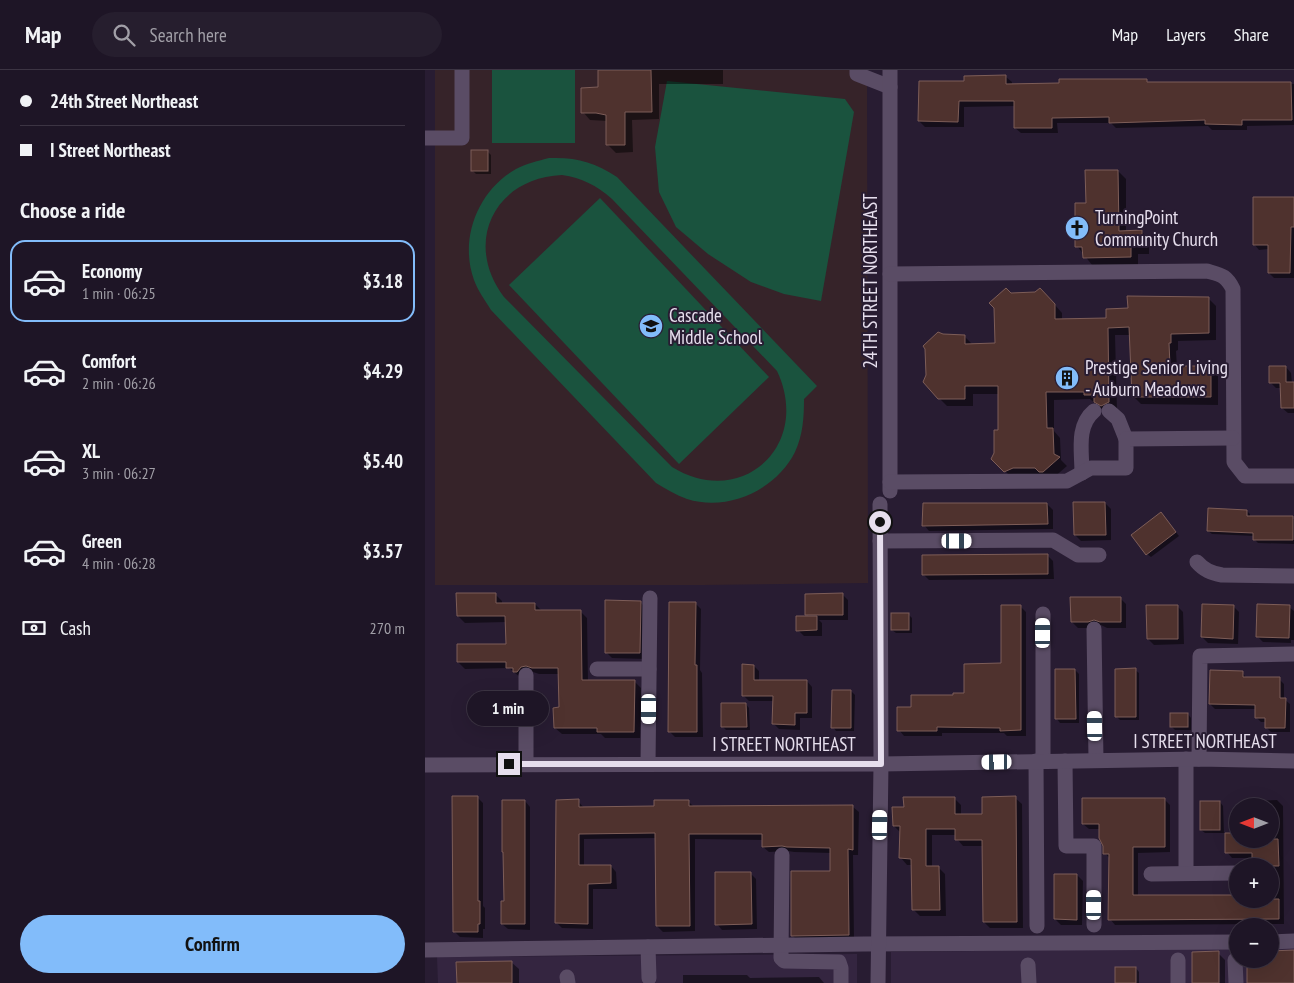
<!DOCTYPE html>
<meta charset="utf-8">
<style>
:root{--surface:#1e1526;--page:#261e2e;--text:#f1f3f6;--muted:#a19fa7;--line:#3c3443;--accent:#82bcfa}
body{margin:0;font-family:"PT Sans Narrow",sans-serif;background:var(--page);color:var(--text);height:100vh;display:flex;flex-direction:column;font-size:19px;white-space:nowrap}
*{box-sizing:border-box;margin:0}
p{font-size:16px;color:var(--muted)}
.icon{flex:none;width:28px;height:28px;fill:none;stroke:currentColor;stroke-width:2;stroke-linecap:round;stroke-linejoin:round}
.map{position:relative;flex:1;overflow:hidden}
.panel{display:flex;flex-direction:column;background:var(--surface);width:425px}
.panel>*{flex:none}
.guide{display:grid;align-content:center;height:110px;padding:0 20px;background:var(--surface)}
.needle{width:32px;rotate:270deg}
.tools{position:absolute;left:804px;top:728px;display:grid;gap:10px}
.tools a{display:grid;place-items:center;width:50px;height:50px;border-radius:50%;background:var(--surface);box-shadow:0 5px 20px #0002,0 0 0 1px var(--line);font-size:25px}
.end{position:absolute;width:22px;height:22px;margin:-11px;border:6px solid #e6deed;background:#111;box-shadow:0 0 0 2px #111}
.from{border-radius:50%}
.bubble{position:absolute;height:35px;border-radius:18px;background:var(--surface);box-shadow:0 5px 20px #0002,0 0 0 1px var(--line);font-size:16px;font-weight:700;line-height:35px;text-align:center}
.car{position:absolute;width:15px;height:30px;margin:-15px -8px;border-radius:6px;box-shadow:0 0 4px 1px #0007;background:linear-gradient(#fff 24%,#345 0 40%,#fff 0 76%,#345 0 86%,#fff 0)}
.guide b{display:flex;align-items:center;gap:18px;height:48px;font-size:19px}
.guide b+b{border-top:1px solid var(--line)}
.guide i{width:12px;height:12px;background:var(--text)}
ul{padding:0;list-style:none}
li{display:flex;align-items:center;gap:15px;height:82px;margin:0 10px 8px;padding:0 10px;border:2px solid transparent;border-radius:15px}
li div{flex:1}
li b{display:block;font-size:19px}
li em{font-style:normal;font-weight:700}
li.active{border-color:var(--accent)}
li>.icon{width:45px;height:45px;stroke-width:1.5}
h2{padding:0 20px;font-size:22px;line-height:60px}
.pay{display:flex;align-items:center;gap:12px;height:55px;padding:0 20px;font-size:19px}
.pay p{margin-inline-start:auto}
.cta{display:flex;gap:10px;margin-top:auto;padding:10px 20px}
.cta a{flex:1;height:58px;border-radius:30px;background:var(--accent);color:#111;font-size:20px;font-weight:700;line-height:58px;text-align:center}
header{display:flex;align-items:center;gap:30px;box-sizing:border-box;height:70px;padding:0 25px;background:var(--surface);border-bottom:1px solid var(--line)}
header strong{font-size:24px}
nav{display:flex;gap:28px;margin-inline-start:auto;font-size:18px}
.search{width:350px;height:45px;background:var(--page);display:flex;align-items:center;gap:12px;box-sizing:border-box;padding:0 18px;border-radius:28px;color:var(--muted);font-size:19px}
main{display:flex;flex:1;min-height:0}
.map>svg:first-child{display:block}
</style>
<header>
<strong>Map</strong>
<div class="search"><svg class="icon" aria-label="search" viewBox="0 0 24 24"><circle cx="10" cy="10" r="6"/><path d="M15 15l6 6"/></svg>Search here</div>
<nav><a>Map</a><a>Layers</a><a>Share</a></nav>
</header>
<main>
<section class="panel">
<div class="guide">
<b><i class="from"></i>24th Street Northeast</b>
<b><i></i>I Street Northeast</b>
</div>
<h2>Choose a ride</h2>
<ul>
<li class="active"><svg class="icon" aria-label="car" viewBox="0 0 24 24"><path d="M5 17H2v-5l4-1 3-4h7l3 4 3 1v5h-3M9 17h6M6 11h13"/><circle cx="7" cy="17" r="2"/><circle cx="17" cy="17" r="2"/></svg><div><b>Economy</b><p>1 min · 06:25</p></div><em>$3.18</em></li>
<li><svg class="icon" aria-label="car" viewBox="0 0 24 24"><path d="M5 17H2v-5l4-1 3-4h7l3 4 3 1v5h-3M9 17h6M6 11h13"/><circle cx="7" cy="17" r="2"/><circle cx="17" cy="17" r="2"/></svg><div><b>Comfort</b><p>2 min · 06:26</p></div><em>$4.29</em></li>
<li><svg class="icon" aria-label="car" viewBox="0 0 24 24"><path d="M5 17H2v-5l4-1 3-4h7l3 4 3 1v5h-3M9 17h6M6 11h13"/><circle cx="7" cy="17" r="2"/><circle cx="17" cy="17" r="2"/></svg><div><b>XL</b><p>3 min · 06:27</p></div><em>$5.40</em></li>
<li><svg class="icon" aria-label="car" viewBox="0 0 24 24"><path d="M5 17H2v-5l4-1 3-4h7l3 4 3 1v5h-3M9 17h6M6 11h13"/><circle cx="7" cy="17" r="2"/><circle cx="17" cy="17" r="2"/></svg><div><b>Green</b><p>4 min · 06:28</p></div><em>$3.57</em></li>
</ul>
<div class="pay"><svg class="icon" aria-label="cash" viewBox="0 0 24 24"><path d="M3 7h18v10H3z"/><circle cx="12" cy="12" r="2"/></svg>Cash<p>270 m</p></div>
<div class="cta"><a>Confirm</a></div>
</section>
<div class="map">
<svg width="869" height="913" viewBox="0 0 869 913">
<rect width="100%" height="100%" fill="#281c32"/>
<g fill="#342540">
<path d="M812,878V889H845V878H869V913H466V882Z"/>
<path d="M432,884V913H13L12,887Z"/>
</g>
<path fill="#362329" d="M10,0H442L443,513L277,515H10Z"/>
<g fill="#1a533e" fill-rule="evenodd">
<rect x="67" y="0" width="83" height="73"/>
<path d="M242,11L420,29L429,42L396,231L359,224L326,212L283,184L251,157L234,122L230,77Z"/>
<path d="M124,88C152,87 169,92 192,107L392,316L379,329C379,347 378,365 370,382C351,420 303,442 262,429C251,425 241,419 231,413L66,240C60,230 53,221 49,210C34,169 53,120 91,99C102,93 113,91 124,88ZM137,105C157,108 171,115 187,129L352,301C387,375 317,440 247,397L79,227C38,173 69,108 137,105Z"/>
<path d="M175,128L344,307L254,394L84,215Z"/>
</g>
<g fill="#0007">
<path d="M174,0H298V14H234V49L207,50L208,82L191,83L183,75L182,51L165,50L158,42L174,19Z"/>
<path d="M581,7L587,12V15L721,10L724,13L869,14V55L822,56V60H787L783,56L691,58L686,53H632L633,63H596L590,58V36L539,37V57H500L494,51L540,13Z"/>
<path d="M62,81L66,85V104H51L48,101Z"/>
<path d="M693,101L701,109V162L716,161L724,169V184H713V195H667L652,176L662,134Z"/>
<path d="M869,128V208H849L844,203V179L834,180L829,174Z"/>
<path d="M586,224L623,227L637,243V250L682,249L704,239L783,228L791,236V270L753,271V280L751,281L752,298L785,297L793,305V335L716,334L708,326L705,265H690L692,340H678L665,329L629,330V361L635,368L636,390L642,396L627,409H588L567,388L570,383L575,361L574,324H548V336H522L514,328L518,265L539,266L547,274L571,275Z"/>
<path d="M861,297L866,303L867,313H869V343H863L857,338V318H851L845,312Z"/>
<path d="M680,433L686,439V470L656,471L650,465Z"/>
<path d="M622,434L628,440V459L504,461L499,455Z"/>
<path d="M822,441L825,444V448L869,449V474L833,473L829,469V466L787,464L783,461Z"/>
<path d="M739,447L754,466L726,487L722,484Z"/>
<path d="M622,485L628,491L629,509L504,510L498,504Z"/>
<path d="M70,524L77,531V534H110L117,541H155L162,548L163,611H209L216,618L215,668H180L176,664H137L130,658L135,639V604H114L108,602L96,608L84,598L40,599L33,592L82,575V552L40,553L33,546Z"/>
<path d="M417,524L423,530V550H394L397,553V566H379L373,560L384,547L382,544Z"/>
<path d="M695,528L701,534V558H682L676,555L669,558H653L647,552Z"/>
<path d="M215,532L221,538L220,589L187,588L181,582Z"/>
<path d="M270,533L276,539L275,600L277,603L278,667H250L244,661Z"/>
<path d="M752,536L758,542L759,574L729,575L723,569Z"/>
<path d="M808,536L814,542L813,574L783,573L777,567Z"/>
<path d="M596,537L601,542V666H582L579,663H517V666H479L474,660L487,638L541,624L577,594Z"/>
<path d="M864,537L869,541V570H866V573L838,572L832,566Z"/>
<path d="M483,544L487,548V563H471L467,560Z"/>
<path d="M329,596L334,601V611H382L387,617V648H375V660L354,659L349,654V631H324L318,625Z"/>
<path d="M650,600L654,604V653H635L632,649Z"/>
<path d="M710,600L714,603V650H695L691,646Z"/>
<path d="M817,602L822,609H854L859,614V629L865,634V662H846L841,657V652H836L831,647V639H790L785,634Z"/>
<path d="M426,621L430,625L429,661H411L408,657Z"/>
<path d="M321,634L324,638L325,660H301L297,656Z"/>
<path d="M763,644L766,648V660H750L746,656Z"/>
<path d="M52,727L58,733V836L60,838V859H58V868L35,867L29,861Z"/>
<path d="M529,728L536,735V745H558L590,728L597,734L598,858H565L559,852L558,776H538L532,769V765H507V798L513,797L520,804L521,846H495L488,839V795H482L476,788V763L469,756L480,738Z"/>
<path d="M739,729L745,735V782L713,783V826H812V829H845V796H829V788H807L802,782L801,764H812V769H845V736H829V731L852,730L858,736L859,854L690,855L685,849V789L680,783L676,759H664L658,754Z"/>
<path d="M100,731L105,737V860L83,859L77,854L80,832Z"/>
<path d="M153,731L159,738L231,737L263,731L269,737H428L434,742L433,785H428L429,870L373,871L367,865L406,802V783L369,782L363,781L344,782L338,777V770L270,769V861L238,862L232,856L231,768L159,769V796H186L191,802L192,819H168V859L137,858L132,853Z"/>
<path d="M795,732L798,736L799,763H780L776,760Z"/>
<path d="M325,803L331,809L332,859L297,860L292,854Z"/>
<path d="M652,805L658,811L657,855H636L630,849Z"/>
<path d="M793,883L800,890V913H768Z"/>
<path d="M86,892L94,899V913H33Z"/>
<path d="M711,898L714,902V913H692Z"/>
<path d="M258,905H322L325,908L394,907L399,913H258Z"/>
</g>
<g fill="#4f322e" stroke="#7d5d58">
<path d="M173,0H226L227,42H200V75H181V45L171,43H156V18L173,17Z"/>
<path d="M581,5V14L634,13V9H722V12H866L867,50H817V55L780,54V50L684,53V47L627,48V58H589V31H534L533,52L493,51L494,11H539V6Z"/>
<rect x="46" y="80" width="17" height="21"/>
<path d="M660,100H693L694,161L717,160V176H706V187L658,188L657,177H650V133H661Z"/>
<path d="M828,127H869V157H866L865,203H843V175H828Z"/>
<path d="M581,218L586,223L610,222L615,218L630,234V249L681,248V239L703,238L702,226L784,227V263L746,264V273H744L745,296H786V327H707L704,257L683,258L684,332L676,336L669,332V325H659V322H621L622,358H628L629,384L635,387L618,402H614L610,398H588L579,402L566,389L569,383V360H573V316H540V329H513L498,312L501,305L500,279L498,276L513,262L518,264L540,265V274L570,273L569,238L564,233Z"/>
<path d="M844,296H861V312H869V338H856L855,313H844Z"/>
<path d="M648,432H680L681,465H649Z"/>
<path d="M498,433H622L623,454L497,456Z"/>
<path d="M783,438L822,440V446H868V470H828V463L782,461Z"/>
<path d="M736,442L751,462L721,485L706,465Z"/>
<path d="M623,484V504L497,505V485Z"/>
<path d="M31,523H71V533H110V540H156L157,610H210L209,662H172V658H129L128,638L134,637L133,598H107L101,596L96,597L92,602H88V598H81V592H32V574H81L80,546H32Z"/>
<path d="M418,523V545H380V524Z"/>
<path d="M645,527H696V552H675L669,550L663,552H646Z"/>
<path d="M180,530L216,531L215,583H180Z"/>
<path d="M244,532H271L270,595H272V662H243Z"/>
<path d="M777,534L809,535L808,569L776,567Z"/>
<path d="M832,534L865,535L864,568L831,567Z"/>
<path d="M576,535H596V660L575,661V658L512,657V661H472V637H486V625H528V623H539V594L576,593Z"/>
<path d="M721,535H753V569H722Z"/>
<rect x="466" y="543" width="18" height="17"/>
<path d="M371,546H392V560L371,561Z"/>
<path d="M317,594L329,595V610H382V643H370V655L347,654L348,626H317Z"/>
<path d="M711,598V647H690V599Z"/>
<path d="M630,599H650L651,649H630Z"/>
<path d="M785,600L818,601V607H855V628H861L860,658H840V648H830V635L784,634Z"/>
<path d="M407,620H426V658H406Z"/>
<path d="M296,633H321L322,657H296Z"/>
<rect x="745" y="643" width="18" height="14"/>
<path d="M27,726H53V831H55V854H53V862H28Z"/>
<path d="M591,726L592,852H558L557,770H530V759H501V796H514L515,840H487L486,789L474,788L475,756H468L467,737H479L478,727H530V744H557V727Z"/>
<path d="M657,728H740V777H708V825H812V829H854V849L683,850L684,784H678V776L674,768V754H657Z"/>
<path d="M154,729V737L229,736V730H264V736L428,735V780L423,779L424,865L366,866V801H405V778L362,777L357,776L337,777V764H264L265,856H231L230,763L154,764V795H186V813L163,814V854L130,853L131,730Z"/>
<path d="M77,730H100V854H76V831H79L78,782H77Z"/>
<rect x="775" y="731" width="20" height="29"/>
<path d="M800,763H812V769H853L854,796H827V783H800Z"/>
<path d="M290,802H326L327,854L290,855Z"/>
<path d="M629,804H652V850L629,849Z"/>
<path d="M869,880V913H822V889H845V881Z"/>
<path d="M794,881V913H767V882Z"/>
<path d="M87,891V913H32L31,892Z"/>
<rect x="690" y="897" width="21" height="16"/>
</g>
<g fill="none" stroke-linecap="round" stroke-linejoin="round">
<g stroke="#5a4c65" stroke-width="15">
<path d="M432,0V4L465,17"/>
<path d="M465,0V421"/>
<path d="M0,68H37V0"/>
<path d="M465,204L782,201C796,205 801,205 808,219L809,392L820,406H869"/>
<path d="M684,341L693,349L701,369"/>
<path d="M657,403C657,382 651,356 669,341"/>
<path d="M465,412L642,411L666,398H701V369L808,368"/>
<path d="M455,471L628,470L653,485H674"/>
<path d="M772,492C779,500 786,503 797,505L869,506"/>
<path d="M618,544V691"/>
<path d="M669,559L671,690"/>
<path d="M172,599H224"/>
<path d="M761,689V803"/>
<path d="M774,689L775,586L869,584"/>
<path d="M611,691L612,856"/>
<path d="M640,691L641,776H669V855"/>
<path d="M101,694V605"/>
<path d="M223,694L225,528"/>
<path d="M0,695L456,694L774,689L869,691"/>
<path d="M357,785L356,888L359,891L414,892L416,898V913"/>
<path d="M726,804L812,803"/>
<path d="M845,872L869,871"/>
<path d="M223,877L224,908"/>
<path d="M0,880L439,874L812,872"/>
<path d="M753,890V913"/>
<path d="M810,890L811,913"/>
<path d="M603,895L604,913"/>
<path d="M142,907L143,913"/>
<path d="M453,913L456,694L455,434"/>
</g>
</g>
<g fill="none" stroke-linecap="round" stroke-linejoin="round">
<path stroke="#e6deed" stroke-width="6" d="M84,694H456L455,452"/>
</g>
<defs>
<g id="church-disc" transform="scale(1.25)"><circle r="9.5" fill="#82bcfa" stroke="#281c32"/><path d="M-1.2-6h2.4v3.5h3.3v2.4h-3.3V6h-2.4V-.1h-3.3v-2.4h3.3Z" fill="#111"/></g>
<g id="school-disc" transform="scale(1.25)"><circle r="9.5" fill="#82bcfa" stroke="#281c32"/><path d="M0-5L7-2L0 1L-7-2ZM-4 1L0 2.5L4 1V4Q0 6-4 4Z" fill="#111"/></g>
<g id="building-disc" transform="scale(1.25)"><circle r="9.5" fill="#82bcfa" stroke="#281c32"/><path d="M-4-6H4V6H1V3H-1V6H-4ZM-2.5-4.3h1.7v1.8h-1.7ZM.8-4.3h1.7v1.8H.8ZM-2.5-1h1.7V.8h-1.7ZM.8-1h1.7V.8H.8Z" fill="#111"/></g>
</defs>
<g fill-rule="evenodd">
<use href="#church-disc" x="652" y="158"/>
<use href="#school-disc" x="226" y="256"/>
<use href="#building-disc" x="642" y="308"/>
</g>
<g text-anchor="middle" stroke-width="4" stroke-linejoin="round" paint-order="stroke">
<g font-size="19" fill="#e6deed" stroke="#281c32" text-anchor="start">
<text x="670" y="154">TurningPoint<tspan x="670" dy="22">Community Church</tspan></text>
<text x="244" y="252">Cascade<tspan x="244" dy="22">Middle School</tspan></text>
<text x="660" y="304">Prestige Senior Living<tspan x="660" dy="22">- Auburn Meadows</tspan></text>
</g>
<g font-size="19" fill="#e6deed" stroke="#281c32">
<text transform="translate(445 211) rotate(-90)" y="7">24TH STREET NORTHEAST</text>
<text x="780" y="678">I STREET NORTHEAST</text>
<text x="359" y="681">I STREET NORTHEAST</text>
</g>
</g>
</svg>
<div class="tools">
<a><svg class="needle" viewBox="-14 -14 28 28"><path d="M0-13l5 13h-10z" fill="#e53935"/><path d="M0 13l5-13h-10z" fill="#a19fa7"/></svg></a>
<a>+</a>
<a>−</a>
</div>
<i class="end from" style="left:455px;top:452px"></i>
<i class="end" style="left:84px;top:694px"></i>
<div class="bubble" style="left:42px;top:621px;width:82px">1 min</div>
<i class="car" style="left:532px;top:471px;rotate:90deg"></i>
<i class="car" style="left:618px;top:563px;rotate:0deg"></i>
<i class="car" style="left:224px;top:639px;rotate:180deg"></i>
<i class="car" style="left:670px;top:656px;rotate:359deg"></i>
<i class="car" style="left:572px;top:692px;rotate:269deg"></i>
<i class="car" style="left:455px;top:755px;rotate:1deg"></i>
<i class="car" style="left:669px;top:835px;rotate:0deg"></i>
</div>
</main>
